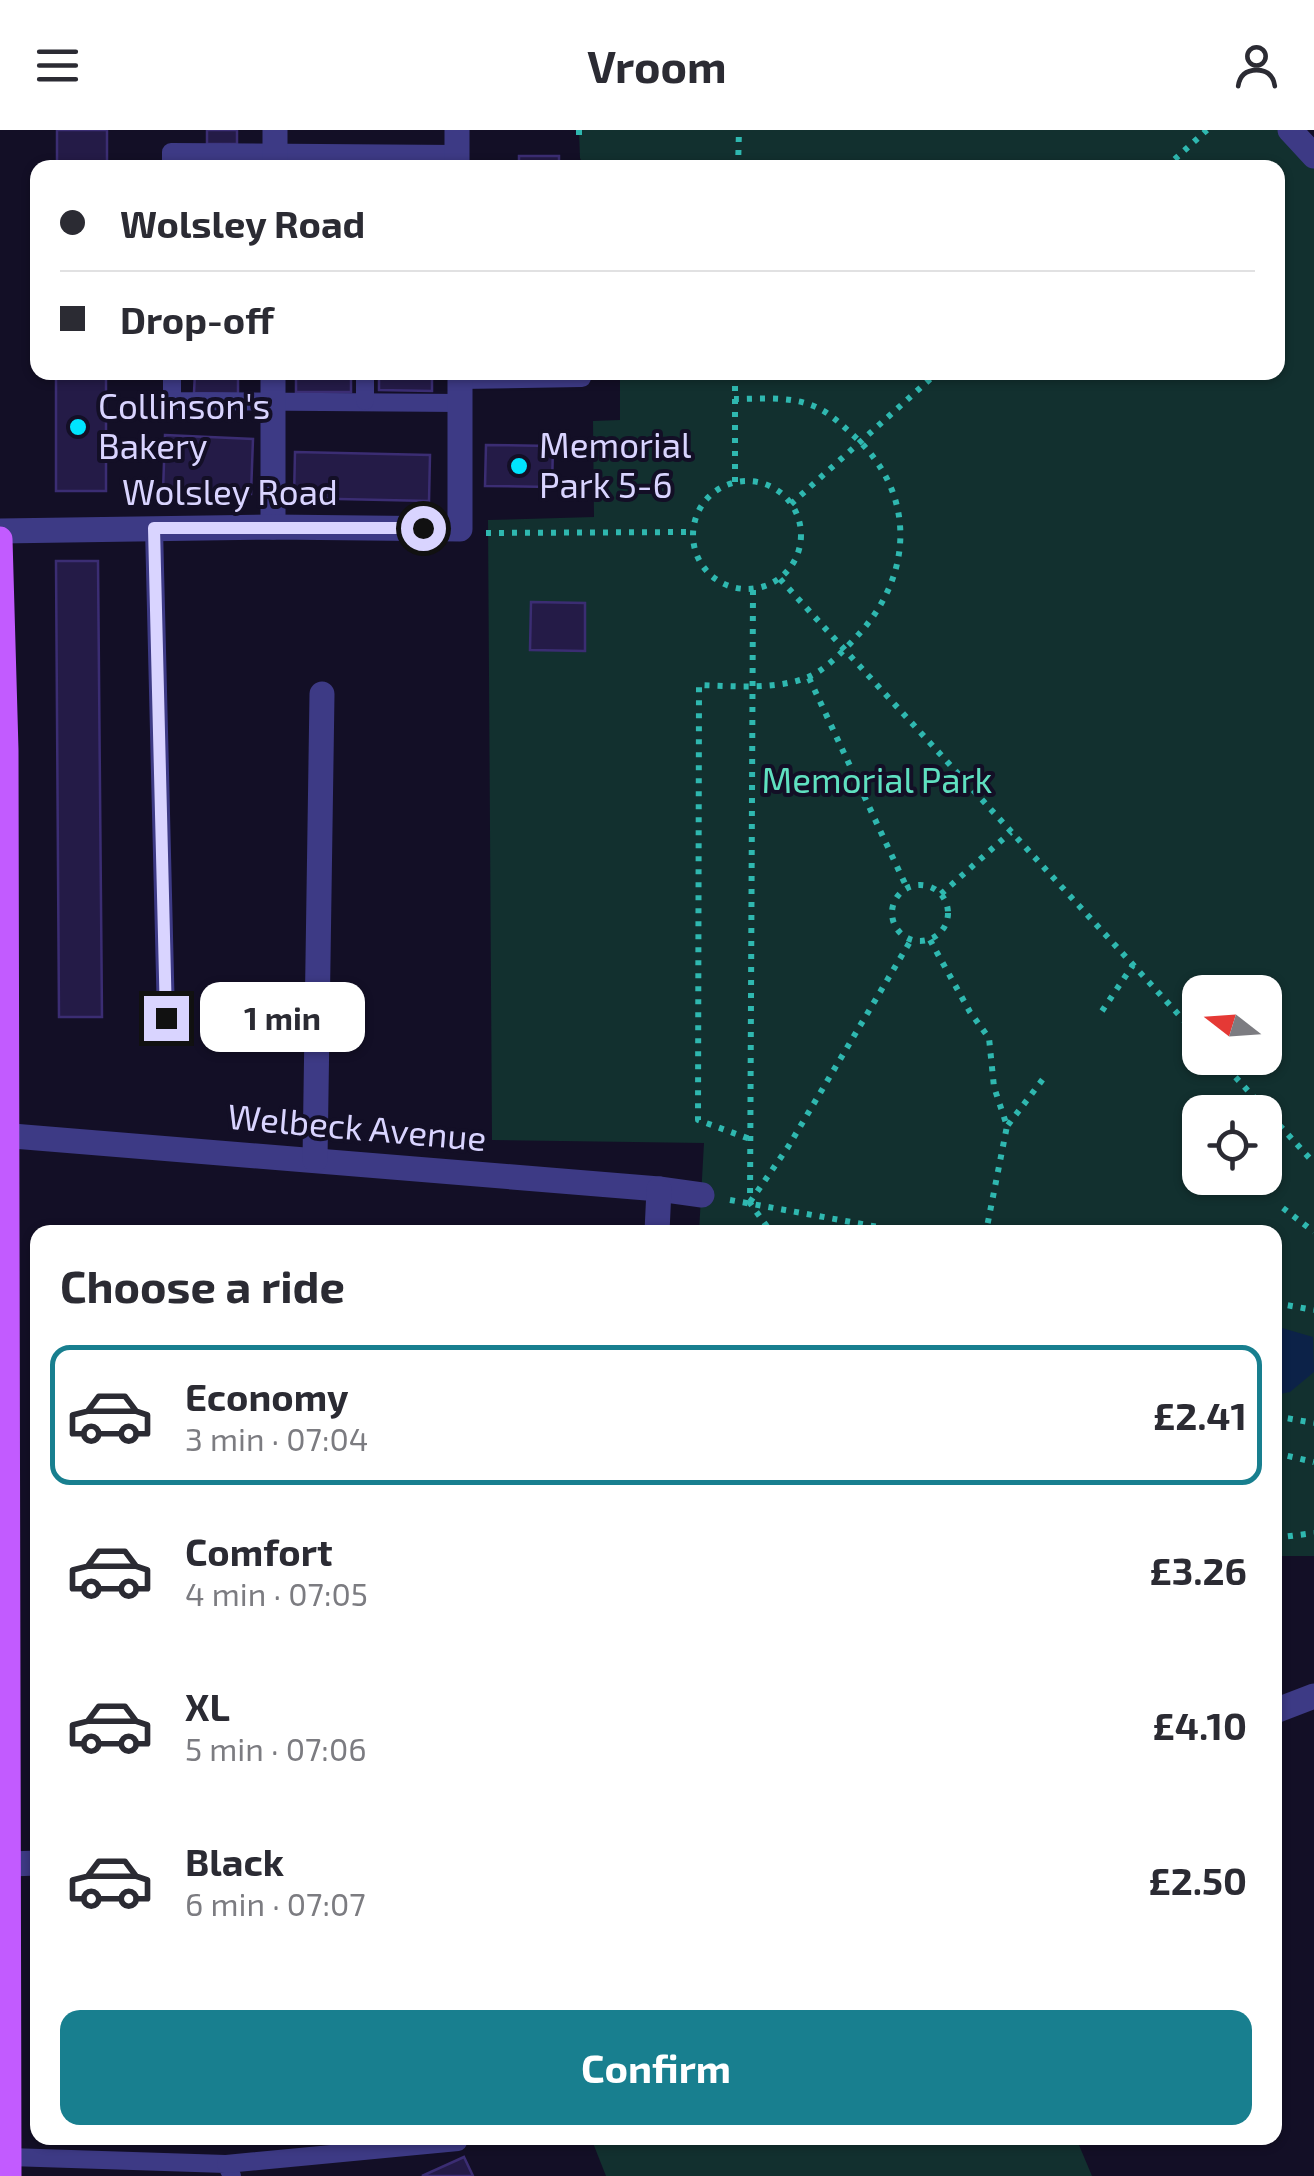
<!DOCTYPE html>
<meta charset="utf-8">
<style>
:root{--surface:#fff;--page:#f2f2f3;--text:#2b2b33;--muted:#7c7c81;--line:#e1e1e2;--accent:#187f8f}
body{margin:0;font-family:"Exo 2",sans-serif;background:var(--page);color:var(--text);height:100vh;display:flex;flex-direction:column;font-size:38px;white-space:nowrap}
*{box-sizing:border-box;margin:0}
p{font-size:32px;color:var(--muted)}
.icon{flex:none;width:55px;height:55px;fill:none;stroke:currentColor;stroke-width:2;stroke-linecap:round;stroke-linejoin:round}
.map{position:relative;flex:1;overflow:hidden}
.panel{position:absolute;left:30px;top:1095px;width:1252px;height:920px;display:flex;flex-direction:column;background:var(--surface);border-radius:20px;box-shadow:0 2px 8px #0004}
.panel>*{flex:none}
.top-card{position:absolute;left:30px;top:30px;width:1255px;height:220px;border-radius:20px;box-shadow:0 2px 8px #0004;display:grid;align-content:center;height:220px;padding:0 30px;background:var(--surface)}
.needle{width:65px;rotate:287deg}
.fabs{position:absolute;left:1182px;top:845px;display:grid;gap:20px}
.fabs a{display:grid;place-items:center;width:100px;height:100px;border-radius:20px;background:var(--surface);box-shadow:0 2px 8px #0004;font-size:50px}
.end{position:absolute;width:45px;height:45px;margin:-22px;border:12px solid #d9d4ff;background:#111;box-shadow:0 0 0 5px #111}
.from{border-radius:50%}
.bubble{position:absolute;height:70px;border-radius:20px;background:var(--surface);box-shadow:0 2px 8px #0004;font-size:32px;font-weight:700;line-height:70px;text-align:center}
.top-card b{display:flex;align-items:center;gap:35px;height:95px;font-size:38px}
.top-card b+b{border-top:2px solid var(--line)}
.top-card i{width:25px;height:25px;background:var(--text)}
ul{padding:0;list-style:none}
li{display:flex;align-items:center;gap:30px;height:140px;margin:0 20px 15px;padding:0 10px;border:5px solid transparent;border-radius:20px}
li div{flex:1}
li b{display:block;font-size:38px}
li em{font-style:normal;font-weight:700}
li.selected{border-color:var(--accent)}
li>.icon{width:90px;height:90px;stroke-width:1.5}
h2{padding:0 30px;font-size:45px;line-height:120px}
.primary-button{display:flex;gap:20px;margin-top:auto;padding:20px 30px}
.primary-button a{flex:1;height:115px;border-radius:20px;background:var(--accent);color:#fff;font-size:40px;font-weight:700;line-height:115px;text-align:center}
header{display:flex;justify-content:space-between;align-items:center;height:130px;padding:0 30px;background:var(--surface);font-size:45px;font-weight:700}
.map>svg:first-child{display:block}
</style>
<header><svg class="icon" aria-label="menu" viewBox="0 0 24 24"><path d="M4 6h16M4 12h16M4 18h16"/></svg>Vroom<svg class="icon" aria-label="person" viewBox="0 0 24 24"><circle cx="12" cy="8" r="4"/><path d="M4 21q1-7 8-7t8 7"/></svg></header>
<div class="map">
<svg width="1314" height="2046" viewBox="0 0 1314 2046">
<rect width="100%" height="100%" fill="#130f26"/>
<g fill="#12302f" fill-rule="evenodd">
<path d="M579,0H1292L1314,24V1426H1275V1102H699L704,1013L492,1010L488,390L594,387L593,291L620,290V243L1278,242V38L584,37L580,28ZM1200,862H1265V928H1200ZM1200,982H1265V1048H1200Z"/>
<path d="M591,2008H1076L1092,2046H606Z"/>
</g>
<path fill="#0c2248" d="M1275,1196L1313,1207L1314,1242L1290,1262L1275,1265Z"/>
<g fill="#241b47" stroke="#3b2d73" stroke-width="2.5">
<rect x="57" y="0" width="50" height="38"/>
<rect x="207" y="0" width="30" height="14"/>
<rect x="519" y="26" width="40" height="12"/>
<rect x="56" y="242" width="50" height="119"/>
<path d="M195,242H238V264L194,263Z"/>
<rect x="296" y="242" width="55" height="20"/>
<path d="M379,242H432V261L379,260Z"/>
<path d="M165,305L253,309L251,364L163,361Z"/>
<path d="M486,315L553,316L552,357L485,356Z"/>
<path d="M295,322L430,325L429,371L294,368Z"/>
<path d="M56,431H98L102,887H59Z"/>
<path d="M531,472L585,473V521L530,520Z"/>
<path d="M464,2027L473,2046H422Z"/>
</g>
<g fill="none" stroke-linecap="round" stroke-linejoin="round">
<g stroke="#2fb8b0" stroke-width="6" stroke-dasharray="5 8" stroke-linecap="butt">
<path d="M579,0V6"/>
<path d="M738,38L739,0"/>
<path d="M1165,38L1207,0"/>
<path d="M734,269C759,269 788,266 811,275C828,281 841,294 854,306C916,363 914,443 859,504C845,519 825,541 806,548C773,560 733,556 699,555L698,990L750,1009"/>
<circle cx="747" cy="405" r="54"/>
<path d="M735,352V242"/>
<path d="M791,374L938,242"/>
<path d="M486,403L693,402"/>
<path d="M780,449L1200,908"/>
<path d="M753,460L750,1073L771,1102"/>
<path d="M809,548L907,758"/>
<circle cx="920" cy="783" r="28"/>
<path d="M941,764L1011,702"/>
<path d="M930,810L970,882L989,908L994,957L1007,996L986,1102"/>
<path d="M1102,881L1133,835"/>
<path d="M1218,928L1314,1033"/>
<path d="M1008,995L1043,949"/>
<path d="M730,1070L906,1102"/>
<path d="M750,1072L788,1017L911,810"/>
<path d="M1283,1078L1314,1102"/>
<path d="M1275,1173L1314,1180"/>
<path d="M1275,1286L1314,1293"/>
<path d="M1275,1323L1314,1332"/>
<path d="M1275,1408L1314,1403"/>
</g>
<g stroke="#3d3a85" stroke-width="18">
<path d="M171,38V22L457,24"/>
<path d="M172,242V271L460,273"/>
<path d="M460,250L582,248"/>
<path d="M365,271V242"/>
<path d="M154,398L166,887"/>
<path d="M9,2027L226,2034L232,2046"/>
<path d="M226,2034L458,2012"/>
</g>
<g stroke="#3d3a85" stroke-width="25">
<path d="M457,0V38"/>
<path d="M1290,0L1314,26"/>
<path d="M275,38V0"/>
<path d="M273,242V397"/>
<path d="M0,401L273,397L460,399V242"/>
<path d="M0,1005L659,1059L702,1065"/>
<path d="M315,1030L322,564"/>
<path d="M657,1102L659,1059"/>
<path d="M1275,1581L1314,1566"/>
<path d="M10,1734L38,1733"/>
</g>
<path stroke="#c25bff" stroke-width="25" d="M0,409L6,620L9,2046"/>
</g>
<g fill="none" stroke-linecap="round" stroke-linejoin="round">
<path stroke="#d9d4ff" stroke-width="12" d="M166,888L154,398H423"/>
</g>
<g fill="#00e5ff" stroke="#130f26" stroke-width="4">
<circle cx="78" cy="297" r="10"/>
<circle cx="519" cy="336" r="10"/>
</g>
<g text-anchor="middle" stroke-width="8" stroke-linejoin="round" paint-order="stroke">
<g font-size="35" fill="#d9d4ff" stroke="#130f26" text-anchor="start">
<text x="98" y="289">Collinson's<tspan x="98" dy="40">Bakery</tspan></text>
<text x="539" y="328">Memorial<tspan x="539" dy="40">Park 5-6</tspan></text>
</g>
<g font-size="35" fill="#d9d4ff" stroke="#130f26">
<text x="230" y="375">Wolsley Road</text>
<text transform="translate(357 998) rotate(5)" y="12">Welbeck Avenue</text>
</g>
<g font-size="35" fill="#5fe0c0" stroke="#130f26">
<text x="877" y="663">Memorial Park</text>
</g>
</g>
</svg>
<div class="fabs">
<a><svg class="needle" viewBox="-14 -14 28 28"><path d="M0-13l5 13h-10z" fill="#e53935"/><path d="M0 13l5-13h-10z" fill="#7c7c81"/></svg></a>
<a><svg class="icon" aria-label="locate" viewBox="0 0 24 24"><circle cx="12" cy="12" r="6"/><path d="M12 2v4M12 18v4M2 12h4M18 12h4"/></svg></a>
</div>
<i class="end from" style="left:423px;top:398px"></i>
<i class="end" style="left:166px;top:888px"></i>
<div class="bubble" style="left:200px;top:852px;width:165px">1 min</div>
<div class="top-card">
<b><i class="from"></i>Wolsley Road</b>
<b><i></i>Drop-off</b>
</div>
<section class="panel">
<h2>Choose a ride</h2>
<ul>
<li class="selected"><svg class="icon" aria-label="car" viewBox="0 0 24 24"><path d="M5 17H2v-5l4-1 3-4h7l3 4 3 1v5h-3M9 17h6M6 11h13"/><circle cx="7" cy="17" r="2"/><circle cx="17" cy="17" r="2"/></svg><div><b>Economy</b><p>3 min · 07:04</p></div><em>£2.41</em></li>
<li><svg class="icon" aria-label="car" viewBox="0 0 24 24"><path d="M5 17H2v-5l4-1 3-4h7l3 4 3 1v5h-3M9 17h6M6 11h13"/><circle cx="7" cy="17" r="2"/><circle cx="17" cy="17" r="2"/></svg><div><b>Comfort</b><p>4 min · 07:05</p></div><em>£3.26</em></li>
<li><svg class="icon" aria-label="car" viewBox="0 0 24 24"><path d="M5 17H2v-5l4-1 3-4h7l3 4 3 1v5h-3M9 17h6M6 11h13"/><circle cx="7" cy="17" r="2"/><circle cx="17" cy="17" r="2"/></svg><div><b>XL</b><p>5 min · 07:06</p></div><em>£4.10</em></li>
<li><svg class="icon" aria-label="car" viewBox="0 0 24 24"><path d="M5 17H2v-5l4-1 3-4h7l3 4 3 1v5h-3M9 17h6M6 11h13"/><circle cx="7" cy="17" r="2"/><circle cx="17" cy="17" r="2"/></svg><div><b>Black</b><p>6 min · 07:07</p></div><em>£2.50</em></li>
</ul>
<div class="primary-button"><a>Confirm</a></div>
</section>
</div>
